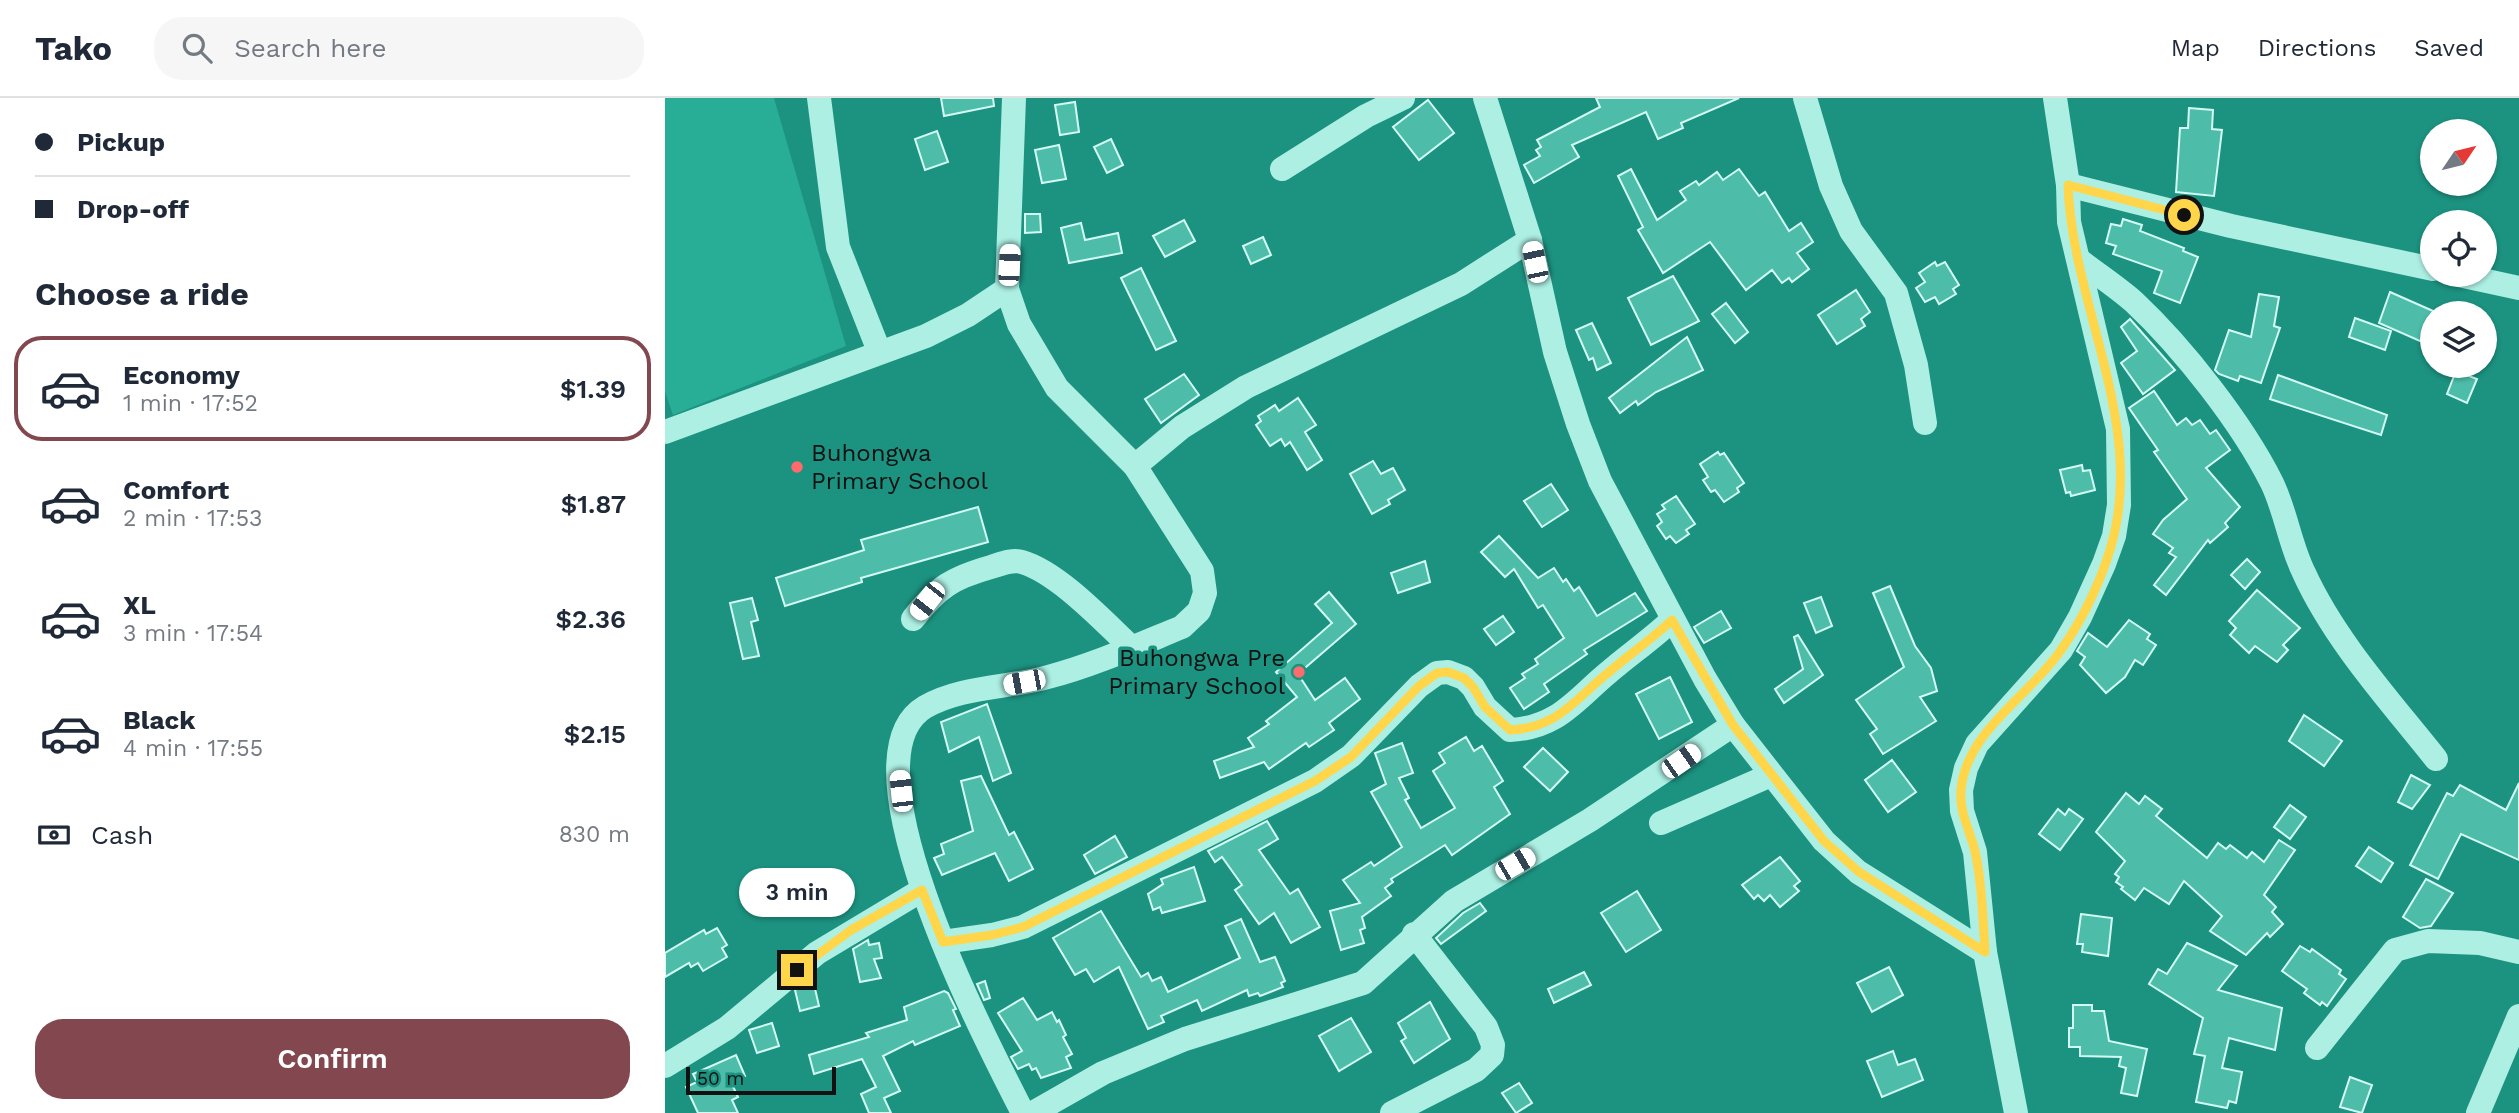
<!DOCTYPE html>
<meta charset="utf-8">
<style>
:root{--surface:#fff;--page:#f6f6f7;--text:#1f2937;--muted:#747a83;--line:#e0e1e3;--accent:#83474f}
body{margin:0;font-family:"Work Sans",sans-serif;background:var(--page);color:var(--text);height:100vh;display:flex;flex-direction:column;font-size:26px;white-space:nowrap}
*{box-sizing:border-box;margin:0}
p{font-size:23px;color:var(--muted)}
.icon{flex:none;width:38px;height:38px;fill:none;stroke:currentColor;stroke-width:2;stroke-linecap:round;stroke-linejoin:round}
.map{position:relative;flex:1;overflow:hidden}
.details{display:flex;flex-direction:column;background:var(--surface);width:665px}
.details>*{flex:none}
.hud{display:grid;align-content:center;height:154px;padding:0 35px;background:var(--surface)}
.needle{width:46px;rotate:55deg}
.buttons{position:absolute;left:1755px;top:21px;display:grid;gap:14px}
.buttons a{display:grid;place-items:center;width:77px;height:77px;border-radius:50%;background:var(--surface);box-shadow:0 2px 5px #0004;font-size:35px}
.scale{position:absolute;left:21px;bottom:18px;width:150px;box-sizing:border-box;padding-left:7px;border:4px solid #111;border-top:0;font-size:19px;line-height:24px;white-space:nowrap;color:#111;-webkit-text-stroke:5px #1c9280;paint-order:stroke}
.end{position:absolute;width:32px;height:32px;margin:-16px;border:9px solid #ffd54a;background:#111;box-shadow:0 0 0 4px #111}
.from{border-radius:50%}
.bubble{position:absolute;height:49px;border-radius:24px;background:var(--surface);box-shadow:0 2px 5px #0004;font-size:23px;font-weight:600;line-height:49px;text-align:center}
.car{position:absolute;width:21px;height:42px;margin:-21px -10px;border-radius:9px;box-shadow:0 0 5px 2px #0007;background:linear-gradient(#fff 24%,#345 0 40%,#fff 0 76%,#345 0 86%,#fff 0)}
.hud b{display:flex;align-items:center;gap:24px;height:66px;font-size:26px}
.hud b+b{border-top:2px solid var(--line)}
.hud i{width:18px;height:18px;background:var(--text)}
ul{padding:0;list-style:none}
li{display:flex;align-items:center;gap:21px;height:105px;margin:0 14px 10px;padding:0 21px;border:4px solid transparent;border-radius:28px}
li div{flex:1}
li b{display:block;font-size:26px}
li em{font-style:normal;font-weight:600}
li.on{border-color:var(--accent)}
li>.icon{width:63px;height:63px;stroke-width:1.5}
h2{padding:0 35px;font-size:32px;line-height:84px}
.pay{display:flex;align-items:center;gap:18px;height:77px;padding:0 35px;font-size:26px}
.pay p{margin-inline-start:auto}
.action{display:flex;gap:14px;margin-top:auto;padding:14px 35px}
.action a{flex:1;height:80px;border-radius:28px;background:var(--accent);color:#fff;font-size:28px;font-weight:600;line-height:80px;text-align:center}
header{display:flex;align-items:center;gap:42px;box-sizing:border-box;height:98px;padding:0 35px;background:var(--surface);border-bottom:2px solid var(--line)}
header strong{font-size:33px}
nav{display:flex;gap:38px;margin-inline-start:auto;font-size:24px}
.search{width:490px;height:63px;background:var(--page);display:flex;align-items:center;gap:18px;box-sizing:border-box;padding:0 24px;border-radius:28px;color:var(--muted);font-size:26px}
main{display:flex;flex:1;min-height:0}
.map>svg:first-child{display:block}
</style>
<header>
<strong>Tako</strong>
<div class="search"><svg class="icon" aria-label="search" viewBox="0 0 24 24"><circle cx="10" cy="10" r="6"/><path d="M15 15l6 6"/></svg>Search here</div>
<nav><a>Map</a><a>Directions</a><a>Saved</a></nav>
</header>
<main>
<section class="details">
<div class="hud">
<b><i class="from"></i>Pickup</b>
<b><i></i>Drop-off</b>
</div>
<h2>Choose a ride</h2>
<ul>
<li class="on"><svg class="icon" aria-label="car" viewBox="0 0 24 24"><path d="M5 17H2v-5l4-1 3-4h7l3 4 3 1v5h-3M9 17h6M6 11h13"/><circle cx="7" cy="17" r="2"/><circle cx="17" cy="17" r="2"/></svg><div><b>Economy</b><p>1 min · 17:52</p></div><em>$1.39</em></li>
<li><svg class="icon" aria-label="car" viewBox="0 0 24 24"><path d="M5 17H2v-5l4-1 3-4h7l3 4 3 1v5h-3M9 17h6M6 11h13"/><circle cx="7" cy="17" r="2"/><circle cx="17" cy="17" r="2"/></svg><div><b>Comfort</b><p>2 min · 17:53</p></div><em>$1.87</em></li>
<li><svg class="icon" aria-label="car" viewBox="0 0 24 24"><path d="M5 17H2v-5l4-1 3-4h7l3 4 3 1v5h-3M9 17h6M6 11h13"/><circle cx="7" cy="17" r="2"/><circle cx="17" cy="17" r="2"/></svg><div><b>XL</b><p>3 min · 17:54</p></div><em>$2.36</em></li>
<li><svg class="icon" aria-label="car" viewBox="0 0 24 24"><path d="M5 17H2v-5l4-1 3-4h7l3 4 3 1v5h-3M9 17h6M6 11h13"/><circle cx="7" cy="17" r="2"/><circle cx="17" cy="17" r="2"/></svg><div><b>Black</b><p>4 min · 17:55</p></div><em>$2.15</em></li>
</ul>
<div class="pay"><svg class="icon" aria-label="cash" viewBox="0 0 24 24"><path d="M3 7h18v10H3z"/><circle cx="12" cy="12" r="2"/></svg>Cash<p>830 m</p></div>
<div class="action"><a>Confirm</a></div>
</section>
<div class="map">
<svg width="1854" height="1015" viewBox="0 0 1854 1015">
<rect width="100%" height="100%" fill="#1c9280"/>
<path fill="#28ad96" d="M0,0H109L181,248L8,317L0,294Z"/>
<g fill="#4dbdaa" stroke="#d3faf3" stroke-width="2">
<path d="M276,0H328L329,8L279,18Z"/>
<path d="M931,0H1074L1016,25L1018,30L993,41L981,14L907,47L914,59L869,85L859,67L875,58L871,52L876,49L872,42L935,9Z"/>
<path d="M763,2L789,35L754,62L728,29Z"/>
<path d="M410,4L414,34L395,37L390,7Z"/>
<path d="M1524,10L1548,12L1547,31L1557,32L1549,98L1511,94L1515,30H1523Z"/>
<path d="M272,33L283,64L260,72L250,41Z"/>
<path d="M446,41L458,67L442,75L429,49Z"/>
<path d="M394,47L401,81L377,85L370,52Z"/>
<path d="M966,71L992,122L1021,102L1015,93L1031,83L1034,87L1052,74L1058,82L1074,71L1094,98L1100,94L1124,133L1136,125L1148,144L1132,155L1144,171L1127,184L1124,180L1117,185L1107,172L1081,192L1045,144L998,175L973,132L978,129L953,78Z"/>
<path d="M360,116H375L376,134L360,135Z"/>
<path d="M1458,121L1477,127L1475,133L1519,150L1518,153L1533,159L1515,205L1489,195L1497,173L1448,156L1451,148L1441,145L1446,126L1456,128Z"/>
<path d="M519,122L530,143L500,159L488,138Z"/>
<path d="M416,125L420,142L453,135L457,155L404,165L396,130Z"/>
<path d="M598,139L606,157L586,166L578,148Z"/>
<path d="M1270,164L1272,168L1280,164L1294,187L1288,191L1291,196L1274,206L1270,199L1260,204L1251,190L1260,184L1254,175Z"/>
<path d="M476,170L511,243L491,252L456,180Z"/>
<path d="M1008,178L1034,223L986,247L963,200Z"/>
<path d="M1191,192L1205,214L1196,221L1200,228L1172,246L1153,217Z"/>
<path d="M1725,194L1768,213V239L1764,247L1714,225Z"/>
<path d="M1594,196L1614,199L1609,228L1615,230L1596,285L1575,278L1573,283L1554,276L1550,272L1564,232L1586,239Z"/>
<path d="M1061,205L1083,234L1070,245L1047,216Z"/>
<path d="M1690,220L1726,233L1720,252L1684,239Z"/>
<path d="M1465,221L1510,272L1478,296L1456,265L1472,253L1456,229Z"/>
<path d="M927,225L946,265L932,272L928,260L924,262L911,232Z"/>
<path d="M1022,239L1038,272L991,294L973,307L971,303L955,315L944,300Z"/>
<path d="M1791,273L1812,281L1802,305L1782,296Z"/>
<path d="M519,276L534,297L496,325L480,301Z"/>
<path d="M1613,277L1722,317L1716,337L1605,301Z"/>
<path d="M1489,293L1512,327L1521,320L1527,327L1535,322L1545,336L1551,332L1565,352L1541,370L1575,409L1560,425L1563,429L1545,445L1543,442L1501,497L1489,487L1511,459L1504,455L1508,450L1488,436L1498,422L1522,401L1489,354L1493,352L1464,310Z"/>
<path d="M633,300L651,327L640,334L657,362L642,372L625,344L620,348L616,341L605,348L591,327L596,323L593,318L610,307L614,313Z"/>
<path d="M1053,354L1055,357L1059,355L1079,385L1072,390L1074,394L1059,404L1050,392L1046,394L1038,382L1043,379L1035,366Z"/>
<path d="M708,363L716,376L728,370L740,392L723,402L725,406L707,416L685,376Z"/>
<path d="M1417,367L1418,373L1425,372L1430,392L1406,398L1405,394L1401,395L1395,372Z"/>
<path d="M886,386L903,412L877,429L859,403Z"/>
<path d="M1011,398L1030,426L1021,432L1024,436L1011,445L1005,438L1001,441L992,428L997,424L992,416L1000,411L997,407Z"/>
<path d="M313,409L323,444L196,480L197,484L120,508L111,480L199,452L196,442Z"/>
<path d="M834,438L873,480L889,470L898,484L901,481L909,493L914,489L932,518L970,495L982,513L919,552L922,556L879,586L884,594L859,611L845,590L860,580L857,576L873,566L870,561L899,540L878,507L873,510L849,471L840,479L816,454Z"/>
<path d="M1582,461L1595,474L1580,491L1566,477Z"/>
<path d="M760,463L765,484L733,495L726,475Z"/>
<path d="M1225,488L1250,548L1266,570L1272,593L1255,599L1271,623L1218,656L1205,636L1212,631L1191,602L1239,569L1208,495Z"/>
<path d="M1592,492L1635,530L1618,547L1623,552L1612,564L1590,548L1584,555L1565,537L1571,530L1564,523Z"/>
<path d="M664,494L691,526L633,576L650,602L680,580L695,601L664,625L669,632L644,649L641,645L604,671L599,664L555,680L549,663L589,649L583,640L604,626L601,623L632,599L611,574L667,525L650,506Z"/>
<path d="M1156,499L1167,528L1151,535L1139,505Z"/>
<path d="M87,500L93,522L86,524L94,558L78,561L65,505Z"/>
<path d="M1056,513L1066,530L1039,545L1029,529Z"/>
<path d="M838,518L849,534L831,547L819,531Z"/>
<path d="M1464,522L1485,536L1482,541L1491,547L1478,567L1470,562L1460,579L1441,595L1415,567L1420,559L1412,553L1423,535L1442,549Z"/>
<path d="M1133,537L1158,577L1119,605L1110,591L1138,571L1129,539Z"/>
<path d="M1005,579L1027,624L994,641L971,596Z"/>
<path d="M322,606L346,675L328,683L314,639L284,654L276,624Z"/>
<path d="M1639,617L1677,643L1659,668L1624,643Z"/>
<path d="M801,639L809,653L817,648L838,683L829,689L845,716L787,757L780,747L726,781L728,784L720,790L726,798L697,819L700,830L695,832L699,845L676,852L665,813L695,805L678,782L706,764L709,768L737,749L706,694L721,686L710,655L737,645L748,675L734,680L744,700L740,702L756,730L790,710L768,673L780,665L774,655Z"/>
<path d="M878,650L903,674L885,693L859,669Z"/>
<path d="M1227,662L1251,694L1223,714L1200,682Z"/>
<path d="M1746,677L1765,687L1747,711L1733,704Z"/>
<path d="M316,678L344,737L349,734L368,771L344,783L330,755L277,777L269,760L279,756L276,746L308,733L296,683Z"/>
<path d="M1854,685V762L1796,736L1773,781L1745,767L1782,695L1788,698L1795,687L1841,712Z"/>
<path d="M1461,695L1474,706L1480,698L1497,711L1491,718L1542,760L1553,745L1561,751L1565,747L1582,760L1587,754L1599,764L1614,742L1630,752L1599,797L1611,809L1607,814L1618,826L1605,839L1602,835L1581,857L1545,833L1557,818L1519,783L1504,806L1479,790L1470,802L1456,791L1458,789L1451,784L1454,779L1450,776L1460,763L1431,734Z"/>
<path d="M1625,707L1641,719L1625,741L1609,729Z"/>
<path d="M1393,711L1400,717L1404,711L1418,721L1395,752L1374,736Z"/>
<path d="M602,723L613,741L594,752L625,796L633,791L655,829L626,845L609,815L594,826L570,792L577,787L557,759L550,764L543,753Z"/>
<path d="M450,738L462,759L430,776L419,757Z"/>
<path d="M1704,749L1728,765L1716,784L1691,768Z"/>
<path d="M1115,759L1135,783L1129,788L1134,793L1115,809L1105,797L1099,803L1093,797L1089,801L1077,787Z"/>
<path d="M529,769L540,803L497,815L495,809L488,812L483,796L498,786L496,781Z"/>
<path d="M1761,781L1788,795L1766,828L1755,830L1738,819Z"/>
<path d="M972,793L996,832L961,854L936,815Z"/>
<path d="M815,805L821,813L776,846L771,840L798,815Z"/>
<path d="M436,813L476,879L483,875L487,883L496,879L503,894L575,860L560,828L576,821L595,864L610,859L620,883L616,885L618,889L595,898L593,895L584,898L582,892L537,913L532,902L496,918L499,924L483,931L454,869L429,884L421,871L410,877L388,840Z"/>
<path d="M1416,816L1447,820L1443,858L1417,854L1418,846H1412Z"/>
<path d="M52,830L62,847L57,850L62,859L38,873L33,865L26,869L24,865L0,879V855L39,832L41,836Z"/>
<path d="M203,842L204,847L214,845L217,860L209,861L216,880L195,884L188,851Z"/>
<path d="M1522,845L1572,868L1553,892L1617,910L1610,952L1564,940L1557,970L1577,974L1571,1005L1564,1003L1562,1010L1531,1004L1540,958L1529,956L1538,920L1484,886L1493,871L1502,876Z"/>
<path d="M1635,848L1645,854L1647,851L1676,872L1674,876L1681,881L1662,908L1657,904L1655,907L1639,895L1642,891L1617,873Z"/>
<path d="M1224,869L1238,897L1207,914L1192,885Z"/>
<path d="M919,874L926,887L889,905L883,891Z"/>
<path d="M148,882L154,908L135,913L130,892Z"/>
<path d="M320,883L325,900L319,902L312,886Z"/>
<path d="M279,893L283,895L291,911L288,912L295,928L250,947L248,943L218,958L235,993L219,1000L226,1015H204L196,996L211,989L197,961L149,976L144,957L204,939L201,935L242,922L239,909Z"/>
<path d="M358,900L372,922L387,914L392,924L394,922L401,937L398,939L407,956L401,959L406,970L376,980L371,970L367,972L364,966L353,971L346,959L357,953L333,915Z"/>
<path d="M765,904L785,941L749,965L736,943L741,940L733,925Z"/>
<path d="M1408,907H1427V913H1439L1444,943L1482,951L1472,998L1456,995L1461,970L1454,968L1456,959L1415,958V949H1404V930H1408Z"/>
<path d="M686,920L706,954L674,973L654,938Z"/>
<path d="M107,925L114,948L92,955L84,932Z"/>
<path d="M1228,953L1233,967L1250,961L1258,982L1217,999L1202,963Z"/>
<path d="M71,957L80,978L66,984L73,999L67,1002L73,1015H33L21,989L32,984L28,976Z"/>
<path d="M1685,979L1707,987L1697,1015L1675,1009Z"/>
<path d="M854,985L867,1005L851,1015L837,995Z"/>
</g>
<g fill="none" stroke-linecap="round" stroke-linejoin="round">
<g stroke="#adefe3" stroke-width="24">
<path d="M154,0L173,149L214,253"/>
<path d="M349,0L342,191L354,226L392,290L470,368L537,473L540,495L534,513L517,529C473,547 429,567 383,579C344,590 296,588 260,609C172,661 324,948 358,1015"/>
<path d="M820,0L865,142L890,254L913,326L935,383L1040,581L1068,627L1159,743L1193,774L1320,854"/>
<path d="M1140,0L1166,88L1186,133L1231,195L1251,267L1260,325"/>
<path d="M617,71L701,18L738,0"/>
<path d="M1403,87L1566,128L1768,171"/>
<path d="M1414,162C1432,176 1452,189 1469,204C1518,250 1577,325 1607,385C1621,414 1625,447 1639,475C1670,543 1725,603 1771,661"/>
<path d="M1794,177L1854,190"/>
<path d="M0,334L261,238L303,217L342,191"/>
<path d="M470,368L517,329L581,289L796,186L865,142"/>
<path d="M248,521C273,489 287,480 326,469C336,466 347,461 357,464C394,475 439,524 467,550"/>
<path d="M996,725L1106,677"/>
<path d="M278,844L327,837L358,829L650,683L686,658L754,588L772,575L783,574L799,580L808,589L820,609L845,632C893,630 911,601 944,574C965,556 987,541 1007,522"/>
<path d="M1652,950L1730,852L1763,843L1815,845L1854,854"/>
<path d="M0,968L62,930L152,855L257,792"/>
<path d="M368,1015L438,975L520,941L698,885L789,803L925,722L1068,627"/>
<path d="M727,1015L811,972L827,957L828,947L821,929L749,836"/>
<path d="M1351,1015L1320,854L1310,754L1297,713L1296,692L1301,670L1312,646L1396,552L1415,519L1439,466L1449,438L1454,407L1453,331L1404,124L1403,87L1390,0"/>
<path d="M1813,1015L1854,918"/>
</g>
</g>
<g fill="none" stroke-linecap="round" stroke-linejoin="round">
<path stroke="#ffd54a" stroke-width="9" d="M132,872L186,832L257,792L278,844L327,837L358,829L650,683L686,659L754,588L772,575L783,574L799,580L808,589L820,609L845,632C893,630 910,601 944,574C965,556 987,541 1007,522L1068,627L1159,743L1194,774L1320,854C1318,821 1317,786 1310,753C1305,733 1294,714 1296,692C1301,633 1365,598 1396,552C1419,520 1440,475 1449,437C1477,319 1407,204 1403,87L1519,117"/>
</g>
<g fill="#fe6b6d" stroke="#1c9280" stroke-width="2.5">
<circle cx="132" cy="369" r="7"/>
<circle cx="634" cy="574" r="7"/>
</g>
<g text-anchor="middle" stroke-width="7" stroke-linejoin="round" paint-order="stroke">
<g font-size="24" fill="#111" stroke="#1c9280" text-anchor="start">
<text x="146" y="363">Buhongwa<tspan x="146" dy="28">Primary School</tspan></text>
<text x="620" y="568" text-anchor="end">Buhongwa Pre<tspan x="620" dy="28">Primary School</tspan></text>
</g>
</g>
</svg>
<div class="buttons">
<a><svg class="needle" viewBox="-14 -14 28 28"><path d="M0-13l5 13h-10z" fill="#e53935"/><path d="M0 13l5-13h-10z" fill="#747a83"/></svg></a>
<a><svg class="icon" aria-label="locate" viewBox="0 0 24 24"><circle cx="12" cy="12" r="6"/><path d="M12 2v4M12 18v4M2 12h4M18 12h4"/></svg></a>
<a><svg class="icon" aria-label="layers" viewBox="0 0 24 24"><path d="M12 4l9 5-9 5-9-5zM3 14l9 5 9-5"/></svg></a>
</div>
<div class="scale">50 m</div>
<i class="end from" style="left:1519px;top:117px"></i>
<i class="end" style="left:132px;top:872px"></i>
<div class="bubble" style="left:74px;top:770px;width:116px">3 min</div>
<i class="car" style="left:870px;top:164px;rotate:348deg"></i>
<i class="car" style="left:344px;top:167px;rotate:3deg"></i>
<i class="car" style="left:262px;top:503px;rotate:218deg"></i>
<i class="car" style="left:359px;top:584px;rotate:259deg"></i>
<i class="car" style="left:1016px;top:663px;rotate:55deg"></i>
<i class="car" style="left:236px;top:693px;rotate:354deg"></i>
<i class="car" style="left:850px;top:766px;rotate:60deg"></i>
</div>
</main>
